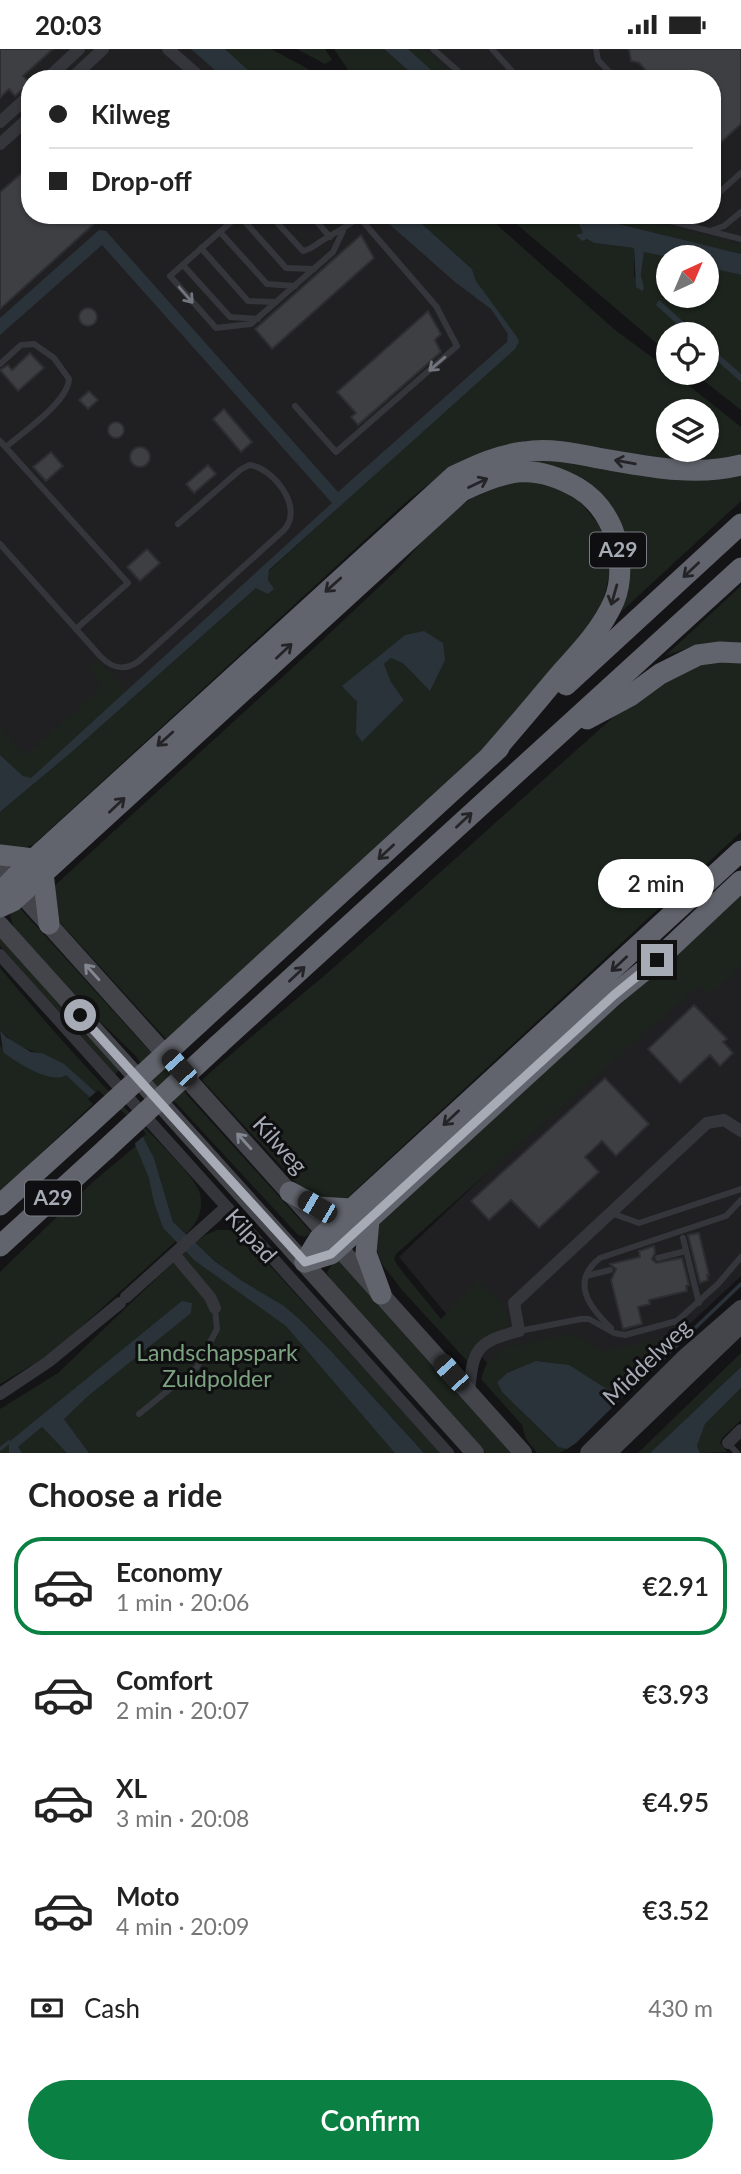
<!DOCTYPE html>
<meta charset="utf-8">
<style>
:root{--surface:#fff;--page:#f2f2f2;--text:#222;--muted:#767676;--line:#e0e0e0;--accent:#0b8043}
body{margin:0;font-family:Lato,sans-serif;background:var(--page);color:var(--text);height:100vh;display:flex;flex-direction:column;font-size:26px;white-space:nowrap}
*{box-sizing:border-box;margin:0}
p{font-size:23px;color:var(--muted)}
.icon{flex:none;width:38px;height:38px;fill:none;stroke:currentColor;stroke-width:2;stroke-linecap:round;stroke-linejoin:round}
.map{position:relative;height:1404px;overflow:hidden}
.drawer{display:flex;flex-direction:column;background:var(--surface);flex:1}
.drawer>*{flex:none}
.hud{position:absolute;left:21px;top:21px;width:700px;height:154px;border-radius:28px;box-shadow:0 2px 5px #0004;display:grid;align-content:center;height:154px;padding:0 28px;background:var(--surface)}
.needle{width:46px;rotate:44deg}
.tools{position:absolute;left:656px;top:196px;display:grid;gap:14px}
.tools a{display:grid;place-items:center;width:63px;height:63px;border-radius:50%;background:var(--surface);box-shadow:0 2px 5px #0004;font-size:35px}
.end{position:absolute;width:32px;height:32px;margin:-16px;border:9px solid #a6abb6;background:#111;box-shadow:0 0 0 4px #111}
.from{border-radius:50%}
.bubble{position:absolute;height:49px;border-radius:24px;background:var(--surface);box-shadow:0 2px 5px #0004;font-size:23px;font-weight:600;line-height:49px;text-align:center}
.car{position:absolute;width:21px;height:42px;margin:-21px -10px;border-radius:9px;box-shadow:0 0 5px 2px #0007;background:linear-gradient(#222 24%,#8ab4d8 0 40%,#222 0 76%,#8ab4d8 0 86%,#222 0)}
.hud b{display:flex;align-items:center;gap:24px;height:66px;font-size:26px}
.hud b+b{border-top:2px solid var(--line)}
.hud i{width:18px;height:18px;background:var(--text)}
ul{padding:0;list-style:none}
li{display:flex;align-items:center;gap:21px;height:98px;margin:0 14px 10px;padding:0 14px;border:4px solid transparent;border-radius:28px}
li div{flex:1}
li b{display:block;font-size:26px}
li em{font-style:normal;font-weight:600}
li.on{border-color:var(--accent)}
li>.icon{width:63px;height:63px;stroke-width:1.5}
h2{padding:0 28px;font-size:32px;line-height:84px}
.pay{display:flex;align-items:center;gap:18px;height:77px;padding:0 28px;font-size:26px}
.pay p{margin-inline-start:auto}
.action{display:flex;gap:14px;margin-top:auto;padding:14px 28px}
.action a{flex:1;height:80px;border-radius:42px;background:var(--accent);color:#fff;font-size:28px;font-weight:600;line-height:80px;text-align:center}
.status{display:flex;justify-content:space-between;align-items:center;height:49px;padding:0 35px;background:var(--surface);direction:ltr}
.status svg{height:19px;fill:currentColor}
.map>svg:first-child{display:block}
</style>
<div class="status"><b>20:03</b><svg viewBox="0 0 49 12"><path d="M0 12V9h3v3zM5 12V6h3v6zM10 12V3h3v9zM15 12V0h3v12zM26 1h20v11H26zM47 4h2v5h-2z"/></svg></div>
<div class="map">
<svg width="741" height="1404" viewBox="0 0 741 1404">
<rect width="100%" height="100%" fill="#141416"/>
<g fill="#202023">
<path d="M0,0H203L237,30H30V166H391L525,286L26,736L0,712Z"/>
<path d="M393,0H741V216L579,166H712V30H426Z"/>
<path d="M741,882V1227L634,1327L492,1320L399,1208Z"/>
</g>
<g fill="#1c241d" fill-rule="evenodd">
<path d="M225,0H271L327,30H258Z"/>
<path d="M297,0H325L332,11L325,15Z"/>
<path d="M334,0H384L418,30H354Z"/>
<path d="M408,0H424L458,30H441Z"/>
<path d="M412,166H486L615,281L668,320V324H673L741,378V408C721,411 670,411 650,408C594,399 535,380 480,404C452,416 428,435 404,455L33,796L17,801L0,798V763L73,702L256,539L274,541L268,531L269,522L519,293L476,232L472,220ZM668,362H707V401H668Z"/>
<path d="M506,166L576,167L587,190L594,194L634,199V227L644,239L641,226L644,202L668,208V247H707V218L741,226V361L694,324H707V285H668V304Z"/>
<path d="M594,166H626L741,196V205L598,170Z"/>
<path d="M527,410L741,421V452L610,573L624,542L608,458Z"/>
<path d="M525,432L542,434L575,447L605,483L611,520L597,575L531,655L166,990L55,868L53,838L314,599L399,519L440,472L472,449L503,436ZM405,586L404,615L391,609L384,615L391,633L404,651L362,693L357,653L343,637Z"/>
<path d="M741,537V594C713,591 691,597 665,607Z"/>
<path d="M706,610L741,611V783L348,1148L330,1154L305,1143L202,1031C247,990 294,953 340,913C444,821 546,727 650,636Z"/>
<path d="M98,611L127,642L31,729L23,727L0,706V679L25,707L103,637L88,620Z"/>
<path d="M741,834V917L709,946L699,936L396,1205L394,1210L397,1216L441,1270L479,1232C491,1244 513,1259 508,1279L468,1313L402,1241L382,1215L370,1184L446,1107Z"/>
<path d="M17,856L145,997L174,1023L187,1046L311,1183L305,1188L298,1186L177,1055L157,1039L135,1006L88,961L14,879L10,867Z"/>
<path d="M0,886L120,1020L115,1025L0,897Z"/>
<path d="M0,919C40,967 81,1014 125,1059C140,1075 193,1124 199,1142C205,1159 198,1173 186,1185L173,1173L154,1109L141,1084L42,1004C26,1002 11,993 0,981Z"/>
<path d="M0,994L3,1003L65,1025L96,1052L0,1143Z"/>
<path d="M137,1096L150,1129L154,1154L163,1179L176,1192L52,1304L0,1335V1223L94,1132Z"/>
<path d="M217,1181H230L240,1184L441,1404H424L332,1303L284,1257L406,1404H89L64,1370L62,1351L10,1393L9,1404H0V1360L58,1324L185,1202L194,1211L225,1220L195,1194L205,1186Z"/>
<path d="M336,1209L511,1404H486L330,1231L327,1223Z"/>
<path d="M691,1283L625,1346L607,1340L569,1316L536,1312L507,1324L497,1333L502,1343L551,1392L558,1398L567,1400L559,1404H537L526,1390L522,1376L481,1330L486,1316L507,1298L568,1285L584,1290L601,1303Z"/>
<path d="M741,1304V1318L650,1404H638Z"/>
<path d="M741,1339V1371L722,1389L720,1394L727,1403L700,1404L697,1397L705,1375Z"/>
<path d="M42,1378L67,1404H22L17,1399Z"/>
</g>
<g fill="#2a333a">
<path d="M191,0H225L258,30H225Z"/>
<path d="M384,0H408L441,30H418Z"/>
<path d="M379,166H412L472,220L476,232L517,288L519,293L515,300L269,521L268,531L274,540L268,545L256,539L73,702L0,763V706L23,727L31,729L332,454L102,196L0,286V269L99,181L106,182L338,443L507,293L508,285L491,260L455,233Z"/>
<path d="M572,166H594L598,170L741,205V226L707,218V208H668L644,203L641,226L644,239L642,242L636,238L634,199L594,194L587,190L582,192L576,186L583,184L576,168Z"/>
<path d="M659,251L697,285H688L656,256Z"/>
<path d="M707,295L741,325V333L707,303Z"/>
<path d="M424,582L443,594L445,611L430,642L404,615L391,609L384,615L391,633L404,651L362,693L356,684L357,653L342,637L405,586Z"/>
<path d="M0,981L6,988L31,1003L42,1004L64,1015L141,1084L154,1109L173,1173L216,1213L242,1232L284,1257L298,1269L332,1303L424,1404H395L286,1277L194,1211L163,1179L154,1154L149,1129L132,1088L66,1026C51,1036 16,1013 3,1003Z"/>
<path d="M182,1252L192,1254L191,1264L88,1347L64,1370L89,1404H67L42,1378L18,1398L22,1404H9V1393Z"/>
<path d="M536,1312L569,1316L607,1340L625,1346L576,1394L567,1400L558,1398L502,1343L497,1333L507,1324Z"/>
<path d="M741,1318V1339L705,1375L697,1397L700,1404H650Z"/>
</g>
<path fill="#141416" d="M98,1041L144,1082L146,1085L133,1096L88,1050Z"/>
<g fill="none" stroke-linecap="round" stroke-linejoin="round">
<g stroke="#2a333a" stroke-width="3.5">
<path d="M625,1346L741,1235"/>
<path d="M0,1400L9,1393"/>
</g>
</g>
<g fill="#3e3f43" stroke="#2e2e32" stroke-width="2">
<path d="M0,0H53L23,27L30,34L15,47L9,40L0,49Z"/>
<path d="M629,0H741V75L718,96L712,90V30H654L639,14L631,12Z"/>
<path d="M30,117V166H89L95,174L0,260V143Z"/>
<path d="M361,186L374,209L272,300L255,280Z"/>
<circle cx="88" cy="268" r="9"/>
<path d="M428,262L441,285L435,291L441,303L358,376L351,368L356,364L337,343Z"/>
<path d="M30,304L44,319L18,342L0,321L8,316L12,321Z"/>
<path d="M89,342L98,351L88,360L79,351Z"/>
<path d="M224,360L252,393L241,403L213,370Z"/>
<circle cx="116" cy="381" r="8"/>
<circle cx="140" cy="408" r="10"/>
<path d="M51,403L63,417L46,432L33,418Z"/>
<path d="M208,416L216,425L194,444L186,435Z"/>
<path d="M147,500L160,514L140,532L127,518Z"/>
<path d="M694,956L727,990L723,993L733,1004L720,1017L710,1006L680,1034L648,1000Z"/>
<path d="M605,1029L649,1075L616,1107L602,1092L585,1108L599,1123L539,1179L511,1151L489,1171L471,1152Z"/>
<path d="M699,1184L709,1226H707L708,1231L700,1234L688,1186Z"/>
<path d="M654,1197L655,1204L652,1210L656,1214L682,1209L689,1236L686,1237L687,1242L649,1251L650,1255L638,1258L642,1275L623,1280L611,1231L616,1220L610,1215L640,1208L639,1202Z"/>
</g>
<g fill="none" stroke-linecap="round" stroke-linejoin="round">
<g stroke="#35363b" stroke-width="6">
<path d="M433,0L467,30"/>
<path d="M492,0L519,30"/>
<path d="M596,0L598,11L616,30"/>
<path d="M712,132H713"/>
<path d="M712,150L741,124"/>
<path d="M270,166L303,202C312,200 315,196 323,191C336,183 347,178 359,168L436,257L457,297L336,403L295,357"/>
<path d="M311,166L330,188"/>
<path d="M647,166L741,190"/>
<path d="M713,181L724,177L741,163"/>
<path d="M220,183L267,235L295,237"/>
<path d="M201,199L248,252L276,253"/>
<path d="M183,216L230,268L258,270"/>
<path d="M314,220L286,219L239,166L170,227L216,279L251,275L333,203L343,182"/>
<path d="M0,315L21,296L34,295L54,309L69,330C68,353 23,383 6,398"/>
<path d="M0,392L128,534L76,580"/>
<path d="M0,495L101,608C113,620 125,622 139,612L284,481C305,458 272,418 249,416L240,421L178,475"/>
<path d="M611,1164L639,1174L741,1140"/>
<path d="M683,1189L699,1254"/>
<path d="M658,1209L686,1202"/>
<path d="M586,1227L610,1221"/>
<path d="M611,1279C589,1258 570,1233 600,1209L726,1167L741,1151"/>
<path d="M519,1282L581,1270H589L614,1284L625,1286L677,1272L718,1235L741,1208"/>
<path d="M139,1365L197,1318L217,1280L215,1260"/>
<path d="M728,1394L737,1404"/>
</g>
<g stroke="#35363b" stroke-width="12">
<path d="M168,0L202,30"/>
<path d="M47,30L79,0"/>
<path d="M71,30L103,0"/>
<path d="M0,73L30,46"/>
<path d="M0,95L30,68"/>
<path d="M357,166L359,168"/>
<path d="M0,906L448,1404"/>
<path d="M174,1205L210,1248L215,1259"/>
<path d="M126,1248L225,1159"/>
<path d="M469,1343C473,1300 476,1293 519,1282L514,1254L707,1074L724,1071L741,1082"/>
<path d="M0,1345L48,1313L120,1254"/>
<path d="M728,1394L741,1381"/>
</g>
<g stroke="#43454b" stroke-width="18">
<path d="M0,821L523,1404"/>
<path d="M0,876L475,1404"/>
<path d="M589,1404L687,1307L741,1260"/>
<path d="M607,1404L741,1275"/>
</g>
<g stroke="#61646c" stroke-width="21">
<path d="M566,636L741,475"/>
<path d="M587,670L630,647L660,625L698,606L720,603L741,604"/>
<path d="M0,806L34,810"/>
<path d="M43,824L49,875"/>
<path d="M0,844L23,820L454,427C477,416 498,406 524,403C548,399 574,404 598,409C645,417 694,428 741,416"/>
<path d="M0,858L13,852L462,442C506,421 533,413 578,439C593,448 605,463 612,479C621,501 623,530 614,552C602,580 580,603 560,625C537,652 514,680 490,707"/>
<path d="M199,974L499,699"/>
<path d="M218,996L741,519"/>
<path d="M290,1143L317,1158L352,1160"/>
<path d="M0,1156L86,1078"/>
<path d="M369,1171L366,1204L381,1245"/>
<path d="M0,1197L106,1100"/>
<path d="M305,1213L319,1190L741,802"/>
<path d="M305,1213L331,1205L614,946L657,911L741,832"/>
</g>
<g stroke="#61646c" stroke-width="21">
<path d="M86,1078L199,974"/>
<path d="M106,1100L218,996"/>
</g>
</g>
<defs><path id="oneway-shaft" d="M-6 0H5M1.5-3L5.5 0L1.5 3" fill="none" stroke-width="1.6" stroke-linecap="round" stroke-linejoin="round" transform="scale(1.75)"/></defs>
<g stroke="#73767f">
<use href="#oneway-shaft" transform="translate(186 246) rotate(49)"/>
<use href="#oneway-shaft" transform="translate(437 315) rotate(139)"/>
</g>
<g stroke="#242428">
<use href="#oneway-shaft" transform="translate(625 413) rotate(-170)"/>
<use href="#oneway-shaft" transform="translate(478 434) rotate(-25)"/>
<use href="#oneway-shaft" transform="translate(691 521) rotate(137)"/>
<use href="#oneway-shaft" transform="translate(333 536) rotate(138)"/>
<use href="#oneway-shaft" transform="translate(614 546) rotate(106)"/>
<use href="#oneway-shaft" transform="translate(284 602) rotate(-43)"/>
<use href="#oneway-shaft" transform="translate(165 690) rotate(138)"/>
<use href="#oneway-shaft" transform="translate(117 756) rotate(-43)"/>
<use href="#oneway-shaft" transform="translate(464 771) rotate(-43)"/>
<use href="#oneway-shaft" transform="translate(386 803) rotate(137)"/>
<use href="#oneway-shaft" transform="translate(619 915) rotate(137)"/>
<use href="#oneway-shaft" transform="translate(297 925) rotate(-43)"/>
<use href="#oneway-shaft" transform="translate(451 1069) rotate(137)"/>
</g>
<g stroke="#838791">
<use href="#oneway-shaft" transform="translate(92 923) rotate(-132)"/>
<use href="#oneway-shaft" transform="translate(244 1092) rotate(-132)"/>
</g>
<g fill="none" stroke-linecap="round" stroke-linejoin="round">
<path stroke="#a6abb6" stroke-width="9" d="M80,966L305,1213L331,1205L614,946L657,911"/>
</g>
<g text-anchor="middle" stroke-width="6" stroke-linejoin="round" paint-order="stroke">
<g fill="#0f0f11" stroke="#797c84" stroke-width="2">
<rect x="590" y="483.5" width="56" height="35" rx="5"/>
<rect x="25" y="1131.5" width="56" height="35" rx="5"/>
</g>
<g font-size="21" font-weight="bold" fill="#a6abb6">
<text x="618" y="508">A29</text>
<text x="53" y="1156">A29</text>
</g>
<g font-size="23" fill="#a6abb6" stroke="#0f0f11">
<text transform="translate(280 1096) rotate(48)" y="8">Kilweg</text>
<text transform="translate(251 1187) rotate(48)" y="8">Kilpad</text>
<text transform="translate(647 1313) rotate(-44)" y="8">Middelweg</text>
</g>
<g font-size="23" fill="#7da280" stroke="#0f0f11">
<text x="217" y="1312">Landschapspark<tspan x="217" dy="26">Zuidpolder</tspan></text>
</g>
</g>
</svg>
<div class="tools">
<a><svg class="needle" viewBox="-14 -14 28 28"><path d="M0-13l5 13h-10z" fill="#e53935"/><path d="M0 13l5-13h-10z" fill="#767676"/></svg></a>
<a><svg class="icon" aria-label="locate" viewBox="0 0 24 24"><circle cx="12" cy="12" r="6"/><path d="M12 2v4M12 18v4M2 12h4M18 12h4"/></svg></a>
<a><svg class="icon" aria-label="layers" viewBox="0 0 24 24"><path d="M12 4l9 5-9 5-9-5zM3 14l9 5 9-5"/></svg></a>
</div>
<i class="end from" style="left:80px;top:966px"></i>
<i class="end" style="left:657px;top:911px"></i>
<div class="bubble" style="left:598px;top:810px;width:116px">2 min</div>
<i class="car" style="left:179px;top:1019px;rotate:318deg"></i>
<i class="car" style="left:317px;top:1158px;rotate:300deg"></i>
<i class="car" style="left:451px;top:1324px;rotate:318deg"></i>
<div class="hud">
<b><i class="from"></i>Kilweg</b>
<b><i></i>Drop-off</b>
</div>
</div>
<section class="drawer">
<h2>Choose a ride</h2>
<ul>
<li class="on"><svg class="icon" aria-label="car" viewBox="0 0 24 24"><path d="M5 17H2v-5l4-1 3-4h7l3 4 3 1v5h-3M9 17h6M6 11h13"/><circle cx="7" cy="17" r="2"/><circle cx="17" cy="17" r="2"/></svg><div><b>Economy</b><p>1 min · 20:06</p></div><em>€2.91</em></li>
<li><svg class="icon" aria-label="car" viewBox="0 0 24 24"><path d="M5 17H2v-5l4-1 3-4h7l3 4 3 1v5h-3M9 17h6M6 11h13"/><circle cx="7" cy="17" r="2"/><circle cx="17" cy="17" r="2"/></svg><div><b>Comfort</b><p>2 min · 20:07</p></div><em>€3.93</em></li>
<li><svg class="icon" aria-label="car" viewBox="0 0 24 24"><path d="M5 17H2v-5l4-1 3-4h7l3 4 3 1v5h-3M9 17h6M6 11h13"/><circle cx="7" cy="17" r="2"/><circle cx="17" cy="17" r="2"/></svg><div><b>XL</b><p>3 min · 20:08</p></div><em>€4.95</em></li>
<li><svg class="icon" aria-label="car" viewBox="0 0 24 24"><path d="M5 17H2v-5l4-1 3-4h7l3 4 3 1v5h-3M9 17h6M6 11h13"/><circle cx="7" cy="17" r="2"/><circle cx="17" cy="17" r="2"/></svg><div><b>Moto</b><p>4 min · 20:09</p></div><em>€3.52</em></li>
</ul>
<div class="pay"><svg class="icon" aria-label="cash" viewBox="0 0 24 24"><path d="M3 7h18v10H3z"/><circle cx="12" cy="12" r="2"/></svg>Cash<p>430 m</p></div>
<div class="action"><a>Confirm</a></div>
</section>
